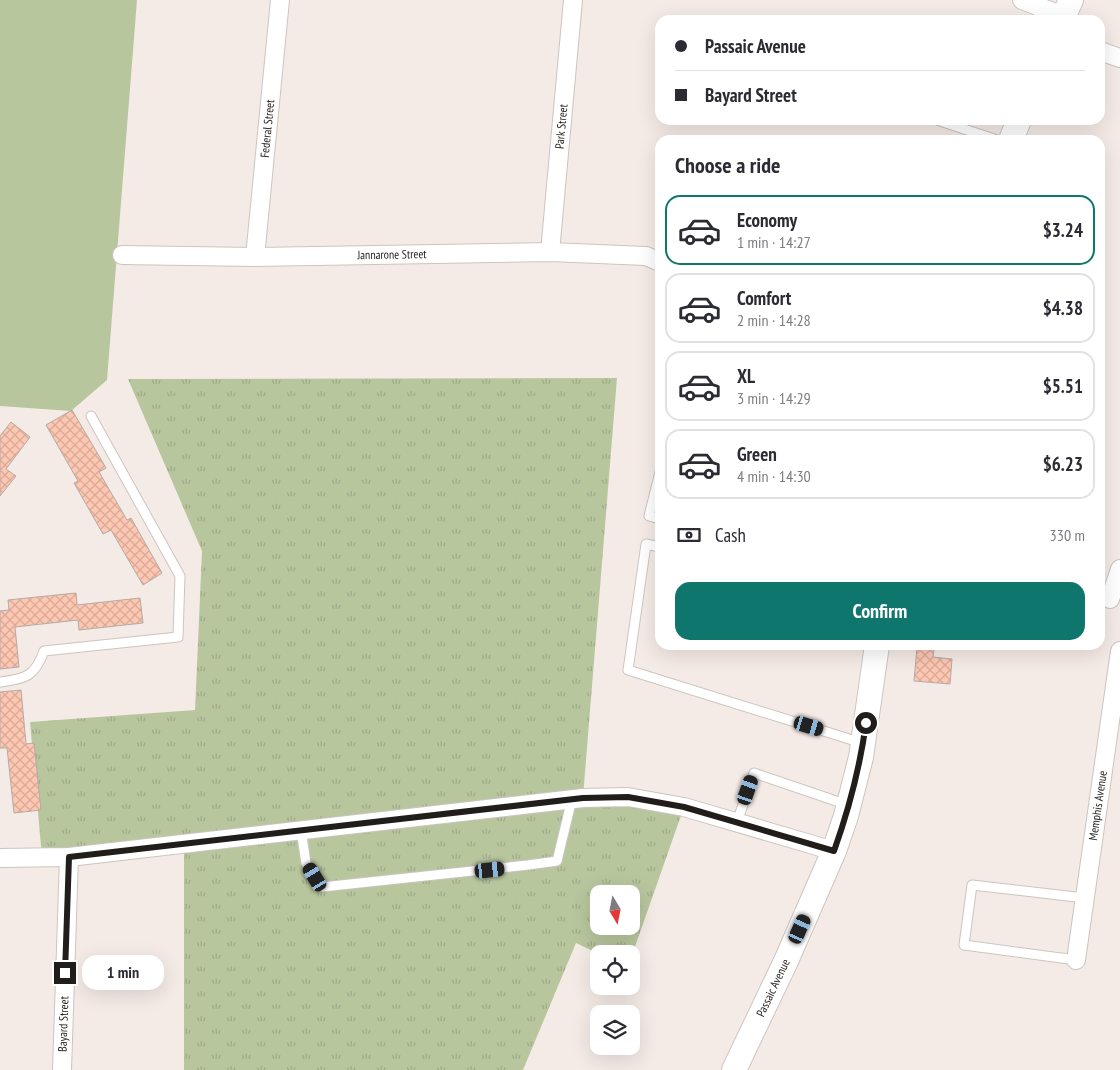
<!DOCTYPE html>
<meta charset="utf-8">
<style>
:root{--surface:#fff;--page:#f7f7f7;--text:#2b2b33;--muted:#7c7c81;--line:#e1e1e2;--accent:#0f766e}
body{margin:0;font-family:"PT Sans Narrow",sans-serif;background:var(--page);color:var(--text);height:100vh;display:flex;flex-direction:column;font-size:19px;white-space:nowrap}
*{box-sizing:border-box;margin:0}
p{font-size:16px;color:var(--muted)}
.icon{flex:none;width:28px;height:28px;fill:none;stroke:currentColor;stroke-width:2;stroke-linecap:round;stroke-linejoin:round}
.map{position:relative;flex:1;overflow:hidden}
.side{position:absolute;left:655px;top:135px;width:450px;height:515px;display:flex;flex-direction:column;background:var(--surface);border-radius:15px;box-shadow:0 5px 20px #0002}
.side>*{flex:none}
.guide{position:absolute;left:655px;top:15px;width:450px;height:110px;border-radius:15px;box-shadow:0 5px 20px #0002;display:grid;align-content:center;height:110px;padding:0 20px;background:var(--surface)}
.needle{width:32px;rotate:170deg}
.fabs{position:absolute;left:590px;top:885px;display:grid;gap:10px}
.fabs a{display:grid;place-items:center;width:50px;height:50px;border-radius:10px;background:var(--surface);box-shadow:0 5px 20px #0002;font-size:25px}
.end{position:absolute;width:22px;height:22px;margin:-11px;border:6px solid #201d1b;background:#fff;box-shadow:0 0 0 2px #fff}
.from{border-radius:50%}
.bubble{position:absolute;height:35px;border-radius:15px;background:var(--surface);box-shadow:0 5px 20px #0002;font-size:16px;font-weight:700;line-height:35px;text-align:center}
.car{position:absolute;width:15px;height:30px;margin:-15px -8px;border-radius:6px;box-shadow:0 0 4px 1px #0007;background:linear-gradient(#222 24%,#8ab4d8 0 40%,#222 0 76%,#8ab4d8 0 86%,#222 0)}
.guide b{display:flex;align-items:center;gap:18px;height:48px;font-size:19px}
.guide b+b{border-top:1px solid var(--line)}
.guide i{width:12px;height:12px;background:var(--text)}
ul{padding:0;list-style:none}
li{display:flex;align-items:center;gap:15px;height:70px;margin:0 10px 8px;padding:0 10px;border:2px solid var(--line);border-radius:15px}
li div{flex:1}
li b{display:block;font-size:19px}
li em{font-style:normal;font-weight:700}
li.on{border-color:var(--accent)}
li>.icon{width:45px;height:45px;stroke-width:1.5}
h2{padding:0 20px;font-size:22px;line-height:60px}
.pay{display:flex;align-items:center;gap:12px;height:55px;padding:0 20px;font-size:19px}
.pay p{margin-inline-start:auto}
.action{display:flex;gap:10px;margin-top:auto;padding:10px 20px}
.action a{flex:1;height:58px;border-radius:15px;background:var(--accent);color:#fff;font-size:20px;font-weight:700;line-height:58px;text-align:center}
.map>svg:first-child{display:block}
</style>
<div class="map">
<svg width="1120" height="1070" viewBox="0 0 1120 1070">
<defs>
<pattern id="park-tufts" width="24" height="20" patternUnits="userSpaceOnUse" patternTransform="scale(1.25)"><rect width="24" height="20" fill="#b8c69e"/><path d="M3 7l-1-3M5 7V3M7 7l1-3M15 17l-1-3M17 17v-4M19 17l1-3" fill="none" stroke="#9eaa88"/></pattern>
<pattern id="building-cross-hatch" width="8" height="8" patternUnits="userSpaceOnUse" patternTransform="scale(1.25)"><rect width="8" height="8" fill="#fdc7b2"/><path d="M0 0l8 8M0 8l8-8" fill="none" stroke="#d9aa98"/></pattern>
</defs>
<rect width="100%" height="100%" fill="#f5ebe6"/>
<path fill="#b8c69e" d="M0,0H137L107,380L71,411L0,406Z"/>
<path fill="url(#park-tufts)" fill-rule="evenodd" d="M617,378L583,797L684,807L631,958V954H599L576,943L523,1070H184V844L42,857L30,722L195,710L202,551L128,379ZM599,894H631V926H599Z"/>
<g fill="url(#building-cross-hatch)" stroke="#b4aba7">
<path d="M72,410L106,468L99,472L127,520L131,518L162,573L143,585L111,530L103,534L74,483L78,481L46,425Z"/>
<path d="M11,422L30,437L6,469L16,476L0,496V436Z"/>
<path d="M76,593L77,605L140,598L143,623L79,630L78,620L15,627L19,667L0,669V611L9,610L8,600Z"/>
<path d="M917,647L934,649L933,657L952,659L950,684L914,681Z"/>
<path d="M21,690L26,744L34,743L41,810L14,813L7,748H0V692Z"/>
</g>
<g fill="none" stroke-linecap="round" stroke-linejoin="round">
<g stroke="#cdc4bf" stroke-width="11">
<g id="lane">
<path d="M937,120L997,140"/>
<path d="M660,472L649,516L660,519"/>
<path d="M660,547L646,544L628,670L862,743"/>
<path d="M0,682C26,679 35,676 44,651L178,637L180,576L91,416"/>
<path d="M737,822L754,773L848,805"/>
<path d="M301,830L306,863L322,887L528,865L557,861L572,799"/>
<path d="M1076,960L964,945L972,885L1085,898"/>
</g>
</g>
<g stroke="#cdc4bf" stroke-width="20">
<g id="street">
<path d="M1022,0L1063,16"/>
<path d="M1100,51L1120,58"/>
<path id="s1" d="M550,252L573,0"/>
<path id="s2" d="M122,255L255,257L550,252L646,256L660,262"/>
<path id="s3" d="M255,257L280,0"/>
<path d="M1110,599L1120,569"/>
<path d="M0,858L69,857L583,798L628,797L684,807L834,851"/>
<path id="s4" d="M1076,960L1120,651"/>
<path id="s5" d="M62,1070L69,857"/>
</g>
</g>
<g stroke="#cdc4bf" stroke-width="26">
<g id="secondary">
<path d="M1062,20L1071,0"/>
<path d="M1011,140L1019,120"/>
<path id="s6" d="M734,1070L786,961L834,851L846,816L861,757L877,645"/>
</g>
</g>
<use href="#lane" stroke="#fff" stroke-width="9"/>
<use href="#street" stroke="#fff" stroke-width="18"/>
<use href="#secondary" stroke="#fff" stroke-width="24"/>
</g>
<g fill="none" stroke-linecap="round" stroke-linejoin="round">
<path stroke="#201d1b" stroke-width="6" d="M65,973L69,857L583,798L628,797L684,807L834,851C849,809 860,767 866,723"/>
</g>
<g text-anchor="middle" stroke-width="5" stroke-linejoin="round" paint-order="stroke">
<g font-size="12" fill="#201d1b" stroke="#fefaf8">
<text dy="4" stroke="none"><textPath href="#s1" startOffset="126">Park Street</textPath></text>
<text dy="4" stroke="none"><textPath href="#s3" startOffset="129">Federal Street</textPath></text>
<text dy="4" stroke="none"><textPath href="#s2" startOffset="270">Jannarone Street</textPath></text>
<text dy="4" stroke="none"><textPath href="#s4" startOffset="156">Memphis Avenue</textPath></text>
<text dy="4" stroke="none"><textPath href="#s6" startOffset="91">Passaic Avenue</textPath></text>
<text dy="4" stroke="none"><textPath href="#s5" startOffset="46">Bayard Street</textPath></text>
</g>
</g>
</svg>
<div class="fabs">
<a><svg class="needle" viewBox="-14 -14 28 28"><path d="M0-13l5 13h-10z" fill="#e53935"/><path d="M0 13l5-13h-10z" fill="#7c7c81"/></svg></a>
<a><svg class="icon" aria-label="locate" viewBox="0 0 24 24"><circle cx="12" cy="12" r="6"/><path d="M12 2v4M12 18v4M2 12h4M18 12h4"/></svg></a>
<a><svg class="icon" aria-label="layers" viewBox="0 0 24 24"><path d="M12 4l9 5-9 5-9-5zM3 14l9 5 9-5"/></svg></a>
</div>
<i class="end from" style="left:866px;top:723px"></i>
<i class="end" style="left:65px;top:973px"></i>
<div class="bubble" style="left:82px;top:955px;width:82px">1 min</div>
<i class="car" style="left:809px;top:726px;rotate:107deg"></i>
<i class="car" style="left:748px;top:790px;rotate:19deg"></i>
<i class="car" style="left:490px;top:870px;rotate:84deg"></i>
<i class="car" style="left:315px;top:877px;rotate:329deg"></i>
<i class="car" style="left:800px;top:929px;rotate:24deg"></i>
<div class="guide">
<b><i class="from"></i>Passaic Avenue</b>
<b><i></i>Bayard Street</b>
</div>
<section class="side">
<h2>Choose a ride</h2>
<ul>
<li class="on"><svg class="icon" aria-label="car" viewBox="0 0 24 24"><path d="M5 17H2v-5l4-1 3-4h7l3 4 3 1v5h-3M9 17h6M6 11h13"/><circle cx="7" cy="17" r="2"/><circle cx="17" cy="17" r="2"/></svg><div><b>Economy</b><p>1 min · 14:27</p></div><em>$3.24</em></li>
<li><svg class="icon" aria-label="car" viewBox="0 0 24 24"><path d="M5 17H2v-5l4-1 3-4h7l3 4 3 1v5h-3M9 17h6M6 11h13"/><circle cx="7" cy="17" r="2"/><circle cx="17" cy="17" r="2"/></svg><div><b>Comfort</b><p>2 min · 14:28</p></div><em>$4.38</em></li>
<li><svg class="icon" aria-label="car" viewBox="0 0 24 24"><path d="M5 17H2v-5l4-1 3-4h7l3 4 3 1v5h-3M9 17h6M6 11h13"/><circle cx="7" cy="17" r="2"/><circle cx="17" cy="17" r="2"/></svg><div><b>XL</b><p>3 min · 14:29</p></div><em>$5.51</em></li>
<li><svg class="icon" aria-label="car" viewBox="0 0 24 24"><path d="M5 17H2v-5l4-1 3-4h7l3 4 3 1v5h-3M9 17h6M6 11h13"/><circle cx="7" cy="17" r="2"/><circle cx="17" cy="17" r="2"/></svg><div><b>Green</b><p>4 min · 14:30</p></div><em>$6.23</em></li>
</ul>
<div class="pay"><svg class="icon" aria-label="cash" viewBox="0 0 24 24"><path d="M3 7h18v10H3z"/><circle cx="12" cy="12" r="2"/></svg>Cash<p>330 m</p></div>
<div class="action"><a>Confirm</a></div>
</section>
</div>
